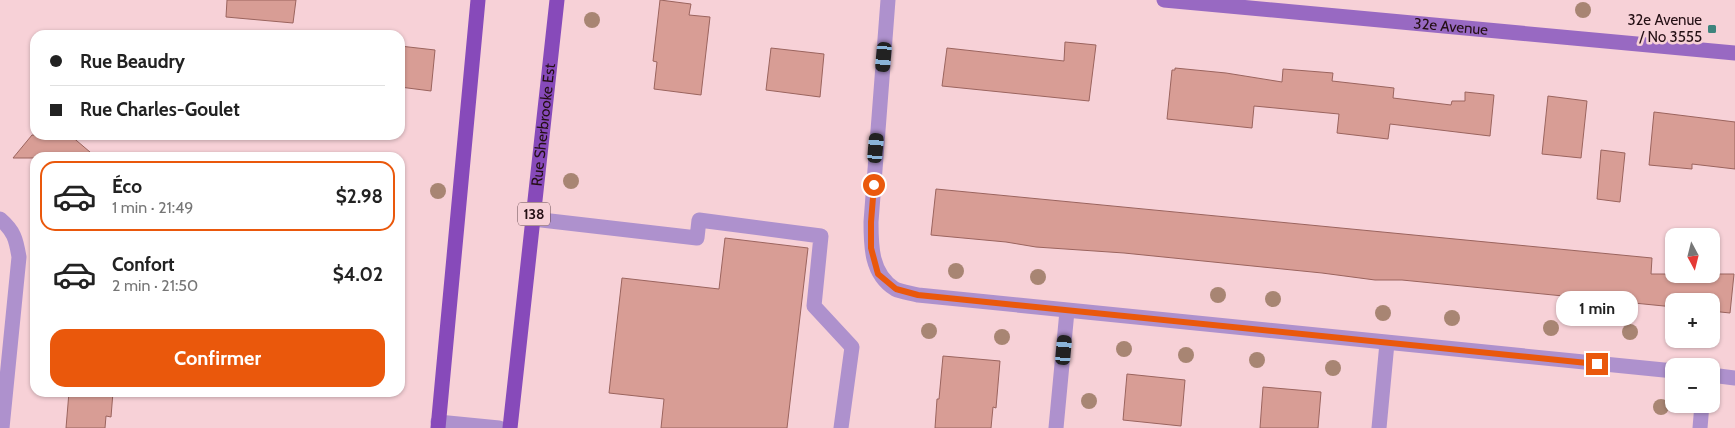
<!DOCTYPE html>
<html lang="fr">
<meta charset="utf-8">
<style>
:root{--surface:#fff;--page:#f2f2f2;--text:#222;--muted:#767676;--line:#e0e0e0;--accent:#ea580c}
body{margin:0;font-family:Cabin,sans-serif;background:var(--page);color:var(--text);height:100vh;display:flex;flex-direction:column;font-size:19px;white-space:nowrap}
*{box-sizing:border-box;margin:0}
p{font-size:16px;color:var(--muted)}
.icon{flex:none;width:28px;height:28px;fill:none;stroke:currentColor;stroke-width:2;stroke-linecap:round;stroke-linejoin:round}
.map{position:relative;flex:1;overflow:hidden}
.details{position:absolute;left:30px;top:152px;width:375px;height:245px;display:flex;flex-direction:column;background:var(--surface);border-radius:15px;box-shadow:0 1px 4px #0004}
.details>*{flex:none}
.banner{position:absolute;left:30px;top:30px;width:375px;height:110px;border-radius:15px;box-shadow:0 1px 4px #0004;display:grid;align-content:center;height:110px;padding:0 20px;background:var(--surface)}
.needle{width:32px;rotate:173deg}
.tools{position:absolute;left:1665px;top:228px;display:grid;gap:10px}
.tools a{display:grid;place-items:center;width:55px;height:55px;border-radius:10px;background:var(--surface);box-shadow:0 1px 4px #0004;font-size:25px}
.end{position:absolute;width:22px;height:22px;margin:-11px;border:6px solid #ea580c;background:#fff;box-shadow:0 0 0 2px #fff}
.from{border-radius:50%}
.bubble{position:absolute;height:35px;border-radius:15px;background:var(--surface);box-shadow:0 1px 4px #0004;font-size:16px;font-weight:800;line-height:35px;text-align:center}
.car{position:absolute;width:15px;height:30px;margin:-15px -8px;border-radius:6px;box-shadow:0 0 4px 1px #0007;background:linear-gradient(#222 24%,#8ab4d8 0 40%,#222 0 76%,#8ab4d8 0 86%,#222 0)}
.banner b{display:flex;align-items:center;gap:18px;height:48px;font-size:19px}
.banner b+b{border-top:1px solid var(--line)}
.banner i{width:12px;height:12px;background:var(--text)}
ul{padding:9px 0 0;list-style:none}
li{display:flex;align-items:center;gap:15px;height:70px;margin:0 10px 8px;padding:0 10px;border:2px solid transparent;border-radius:15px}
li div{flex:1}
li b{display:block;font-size:19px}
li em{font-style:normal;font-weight:800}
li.on{border-color:var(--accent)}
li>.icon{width:45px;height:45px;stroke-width:1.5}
.action{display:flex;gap:10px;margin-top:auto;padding:10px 20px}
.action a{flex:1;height:58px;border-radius:15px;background:var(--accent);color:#fff;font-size:20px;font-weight:800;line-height:58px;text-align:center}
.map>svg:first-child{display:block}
</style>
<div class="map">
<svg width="1735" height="428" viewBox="0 0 1735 428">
<rect width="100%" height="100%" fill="#f7d1d7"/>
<g fill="#d89d95" stroke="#9b645e">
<path d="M227,0H296L293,23L226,17Z"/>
<path d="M660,0L691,4L689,15L710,17L701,95L654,89L657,62L653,61Z"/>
<path d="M1065,42L1096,45L1089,101L942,86L947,48L1064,61Z"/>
<path d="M400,46L435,50L431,91L400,87Z"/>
<path d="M771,48L824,54L820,97L766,90Z"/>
<path d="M1175,68L1226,73L1282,82L1283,69L1333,73L1332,81L1394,88L1393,98L1451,105L1452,101H1465V92L1494,95L1490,136L1390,124L1388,139L1337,133L1339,114L1254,106L1252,128L1167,119L1172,70H1175Z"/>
<path d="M1548,96L1587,101L1581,158L1542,154Z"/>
<path d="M1654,112L1735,122V169L1692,164V169L1649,165Z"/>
<path d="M32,135H70L97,158H13Z"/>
<path d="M1601,150L1625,153L1620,202L1597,199Z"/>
<path d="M936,189L1652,258L1651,274H1734L1730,313L1711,311V301H1674V307L1402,280H1375L1322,273L1124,253L1036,247L1006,242L931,235Z"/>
<path d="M725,238L808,248L787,428H661L664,399L609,393L622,278L719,289Z"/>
<path d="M943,356L1000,361L996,408L993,407L991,428H935L937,399H939Z"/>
<path d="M1127,374L1185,380L1181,426L1123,420Z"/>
<path d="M1263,387L1321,392L1318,428H1260Z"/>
<path d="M69,392H113L111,417L106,416L105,428H66Z"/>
</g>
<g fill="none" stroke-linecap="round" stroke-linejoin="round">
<g stroke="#ae91cd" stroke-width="15">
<path d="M533,219L697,238L699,220L821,236L814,306L852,347L841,428"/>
<path d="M438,422L499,428"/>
</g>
<g stroke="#ae91cd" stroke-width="15">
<path d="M888,0L871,222C871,246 871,274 895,289C901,292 911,293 918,295L1674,371"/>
<path d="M0,219C14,231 16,239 19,257L2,428"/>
<path d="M1711,375L1735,378"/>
<path d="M1056,428L1067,311"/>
<path d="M1379,428L1387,343"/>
<path d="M1700,428L1702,404"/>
</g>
<path stroke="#9869c2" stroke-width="15" id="s1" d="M1164,0L1735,53"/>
<g stroke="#874aba" stroke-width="15">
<path d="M438,428L478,0"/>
<path id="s2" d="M510,428L557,0"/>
</g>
</g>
<g fill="#a88573">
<circle cx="1583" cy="10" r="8"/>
<circle cx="592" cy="20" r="8"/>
<circle cx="571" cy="181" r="8"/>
<circle cx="438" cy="191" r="8"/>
<circle cx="956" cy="271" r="8"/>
<circle cx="1038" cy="277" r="8"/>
<circle cx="1218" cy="295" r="8"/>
<circle cx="1273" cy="299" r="8"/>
<circle cx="1383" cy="313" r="8"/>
<circle cx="1452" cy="318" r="8"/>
<circle cx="1551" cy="328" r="8"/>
<circle cx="929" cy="331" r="8"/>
<circle cx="1630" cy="332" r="8"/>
<circle cx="1002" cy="337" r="8"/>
<circle cx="1124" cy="349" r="8"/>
<circle cx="1186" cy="355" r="8"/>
<circle cx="1257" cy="360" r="8"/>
<circle cx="1333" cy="368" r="8"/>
<circle cx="1089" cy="401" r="8"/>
<circle cx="1661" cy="407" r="8"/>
</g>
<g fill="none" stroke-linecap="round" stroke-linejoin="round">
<path stroke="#ea580c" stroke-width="6" d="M874,185L871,222V248L878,274L896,289L918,295L1597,364"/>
</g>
<rect fill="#3e847d" stroke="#f7d1d7" stroke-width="2" x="1707" y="24" width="10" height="10" rx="2.5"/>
<g text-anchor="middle" stroke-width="5" stroke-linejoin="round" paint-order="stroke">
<rect fill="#f7d1d7" stroke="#63494e" stroke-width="1" x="518" y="202.5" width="32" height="23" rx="4"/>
<g font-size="14" font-weight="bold" fill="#240f14">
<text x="534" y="219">138</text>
</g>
<g font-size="15" fill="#240f14" stroke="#f7d1d7" text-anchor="end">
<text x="1702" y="25">32e Avenue<tspan x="1702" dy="17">/ No 3555</tspan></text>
</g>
<g font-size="15" fill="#240f14" stroke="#f7d1d7">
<text dy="5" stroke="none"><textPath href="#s1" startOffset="288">32e Avenue</textPath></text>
<text dy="5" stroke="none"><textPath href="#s2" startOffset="305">Rue Sherbrooke Est</textPath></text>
</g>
</g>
</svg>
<div class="tools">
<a><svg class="needle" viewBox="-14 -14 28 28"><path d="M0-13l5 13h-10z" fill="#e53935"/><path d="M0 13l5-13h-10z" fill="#767676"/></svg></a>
<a>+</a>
<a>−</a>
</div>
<i class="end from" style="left:874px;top:185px"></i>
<i class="end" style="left:1597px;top:364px"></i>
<div class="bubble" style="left:1556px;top:291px;width:82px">1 min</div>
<i class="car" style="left:884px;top:57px;rotate:185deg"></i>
<i class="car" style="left:876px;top:148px;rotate:5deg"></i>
<i class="car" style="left:1064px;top:350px;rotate:5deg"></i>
<div class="banner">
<b><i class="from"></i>Rue Beaudry</b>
<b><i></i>Rue Charles-Goulet</b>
</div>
<section class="details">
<ul>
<li class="on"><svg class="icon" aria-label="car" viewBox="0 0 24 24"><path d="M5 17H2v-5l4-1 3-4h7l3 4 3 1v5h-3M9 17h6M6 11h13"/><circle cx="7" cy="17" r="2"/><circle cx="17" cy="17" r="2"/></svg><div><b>Éco</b><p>1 min · 21:49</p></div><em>$2.98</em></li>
<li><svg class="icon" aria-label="car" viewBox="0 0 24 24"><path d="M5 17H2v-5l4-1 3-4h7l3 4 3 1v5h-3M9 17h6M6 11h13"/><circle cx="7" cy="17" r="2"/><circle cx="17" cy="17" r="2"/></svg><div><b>Confort</b><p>2 min · 21:50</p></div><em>$4.02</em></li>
</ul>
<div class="action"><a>Confirmer</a></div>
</section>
</div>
